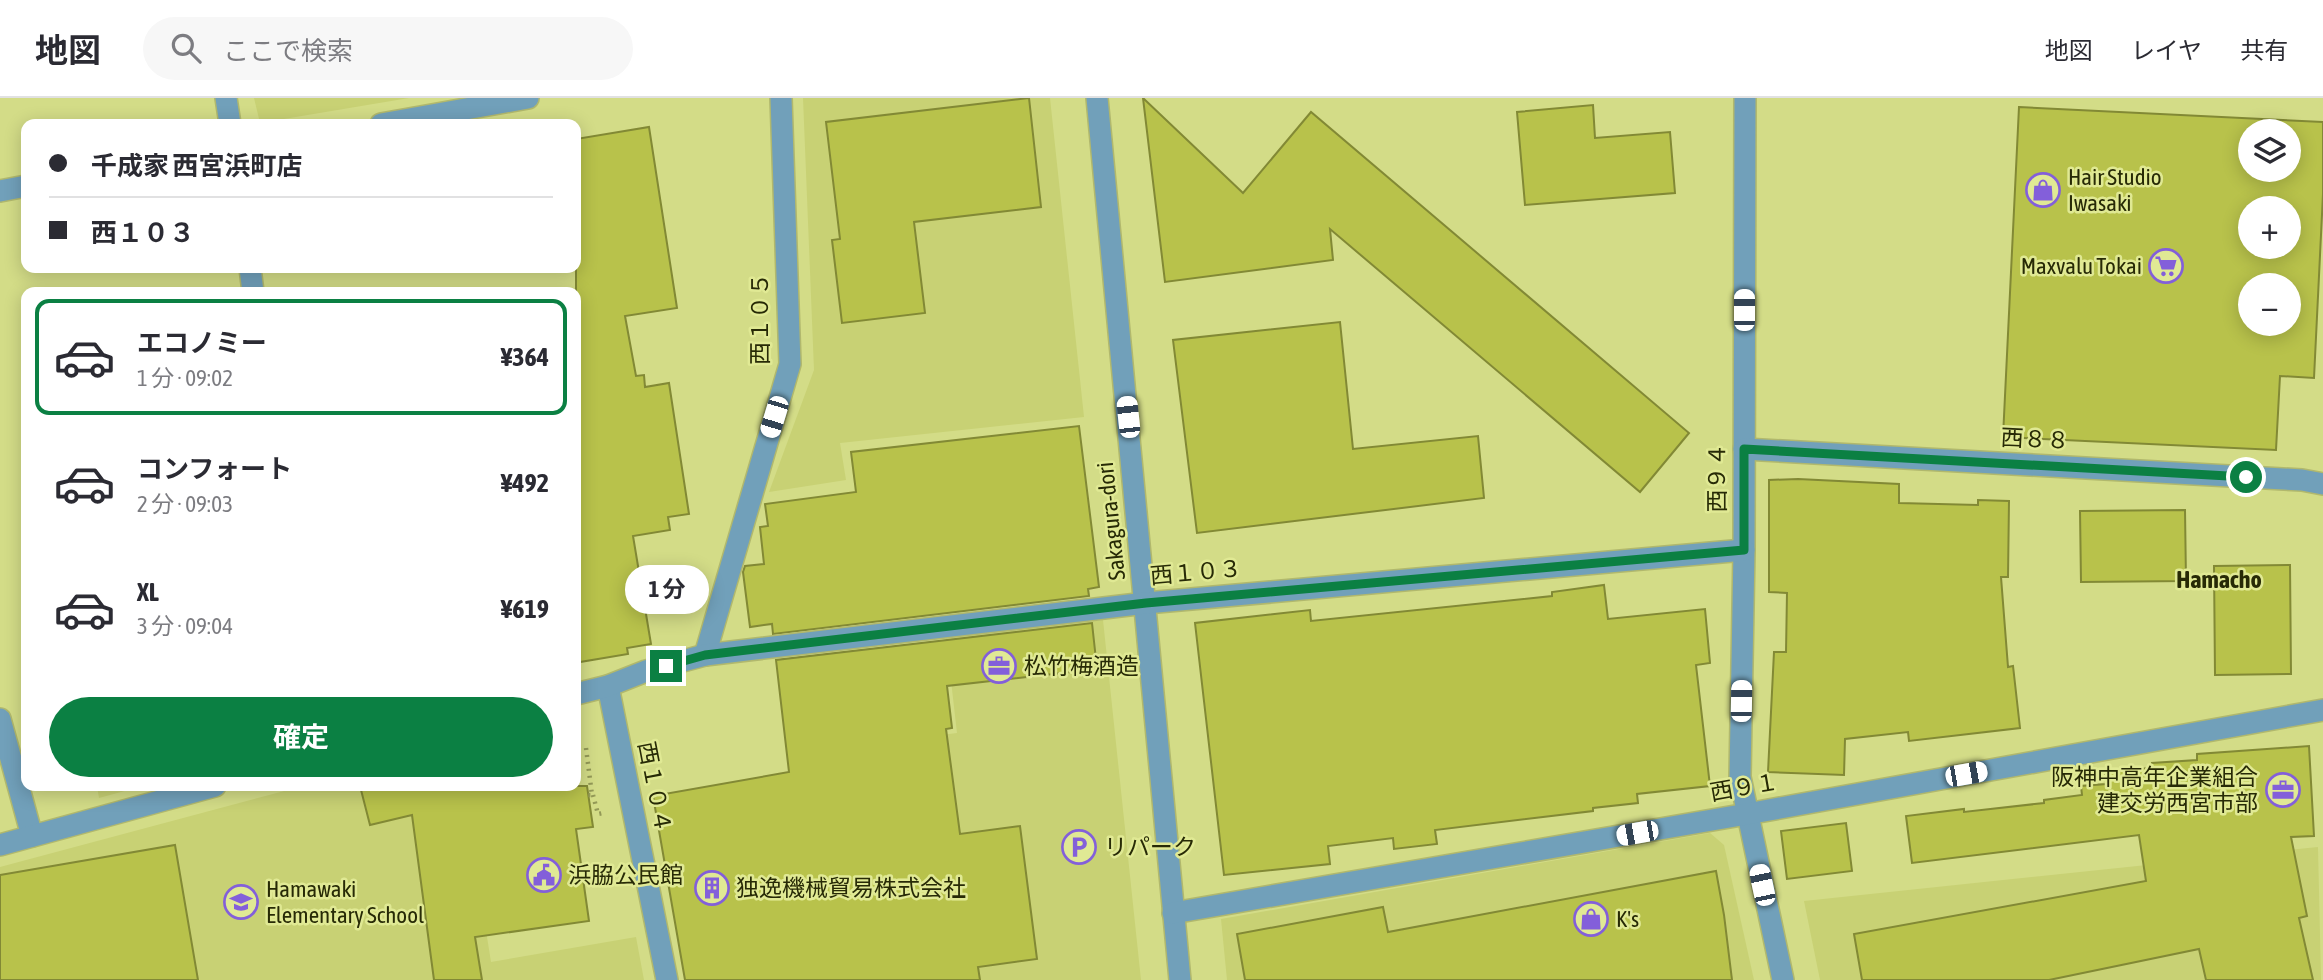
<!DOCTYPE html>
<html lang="ja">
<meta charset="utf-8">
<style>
:root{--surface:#fff;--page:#f7f7f7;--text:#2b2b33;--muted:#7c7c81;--line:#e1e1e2;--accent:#0b8043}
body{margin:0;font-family:"Asap Condensed","Noto Sans JP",sans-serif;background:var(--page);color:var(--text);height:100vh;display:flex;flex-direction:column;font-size:26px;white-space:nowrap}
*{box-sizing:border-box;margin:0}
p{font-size:23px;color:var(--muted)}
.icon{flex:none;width:38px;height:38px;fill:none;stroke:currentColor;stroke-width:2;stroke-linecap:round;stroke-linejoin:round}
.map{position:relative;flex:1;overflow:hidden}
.details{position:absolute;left:21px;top:189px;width:560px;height:504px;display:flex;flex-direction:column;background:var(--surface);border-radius:14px;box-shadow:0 4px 18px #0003}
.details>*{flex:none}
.hud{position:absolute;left:21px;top:21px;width:560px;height:154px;border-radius:14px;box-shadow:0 4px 18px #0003;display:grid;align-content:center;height:154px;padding:0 28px;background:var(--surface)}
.controls{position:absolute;left:2238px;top:21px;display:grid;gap:14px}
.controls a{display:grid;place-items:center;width:63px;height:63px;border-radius:50%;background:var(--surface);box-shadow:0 4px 18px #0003;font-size:35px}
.end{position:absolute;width:32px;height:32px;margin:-16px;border:9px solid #0b8043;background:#fff;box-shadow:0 0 0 4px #fff}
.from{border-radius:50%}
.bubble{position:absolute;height:49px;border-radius:24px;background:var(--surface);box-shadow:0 4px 18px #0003;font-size:23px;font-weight:700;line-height:49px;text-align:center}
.car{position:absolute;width:21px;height:42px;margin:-21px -10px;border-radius:9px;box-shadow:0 0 5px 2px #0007;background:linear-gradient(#fff 24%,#345 0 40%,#fff 0 76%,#345 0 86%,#fff 0)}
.hud b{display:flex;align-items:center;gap:24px;height:66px;font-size:26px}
.hud b+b{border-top:2px solid var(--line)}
.hud i{width:18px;height:18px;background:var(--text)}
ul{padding:12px 0 0;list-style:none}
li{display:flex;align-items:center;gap:21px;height:116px;margin:0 14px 10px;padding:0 14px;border:4px solid transparent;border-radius:14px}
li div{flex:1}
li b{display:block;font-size:26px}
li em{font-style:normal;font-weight:700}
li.active{border-color:var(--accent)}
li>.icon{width:63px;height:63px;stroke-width:1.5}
.primary-button{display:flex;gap:14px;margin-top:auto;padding:14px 28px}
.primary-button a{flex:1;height:80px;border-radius:42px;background:var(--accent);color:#fff;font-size:28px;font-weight:700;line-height:80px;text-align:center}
header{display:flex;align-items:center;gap:42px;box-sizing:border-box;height:98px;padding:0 35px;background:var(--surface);border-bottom:2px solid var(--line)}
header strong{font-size:33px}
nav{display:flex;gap:38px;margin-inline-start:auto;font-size:24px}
.search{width:490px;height:63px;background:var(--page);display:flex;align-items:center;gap:18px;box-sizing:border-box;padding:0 24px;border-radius:38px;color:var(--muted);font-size:26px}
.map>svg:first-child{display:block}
</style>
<header>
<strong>地図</strong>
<div class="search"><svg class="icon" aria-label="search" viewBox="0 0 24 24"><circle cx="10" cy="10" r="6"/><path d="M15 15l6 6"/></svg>ここで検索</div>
<nav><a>地図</a><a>レイヤ</a><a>共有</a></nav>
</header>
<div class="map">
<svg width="2323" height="882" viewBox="0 0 2323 882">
<rect width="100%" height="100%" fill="#d3dc87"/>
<g fill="#c8d174">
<path d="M254,0H409L260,25Z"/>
<path d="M803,0H1050L1084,319L840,345L846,382L769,394L814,272Z"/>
<path d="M1103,522L1141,882H885L853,648L957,635L946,539Z"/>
<path d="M97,688H143L99,700Z"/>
<path d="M303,688H463L491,864L636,839L644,882H0V769Z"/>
<path d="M1710,735L1724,747L1754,882H1227L1221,821Z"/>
<path d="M2318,749L2321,882H1820L1804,803Z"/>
</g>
<g fill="#b8c24b" stroke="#828935" stroke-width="2" fill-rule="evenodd">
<path d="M1029,0L1041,109L914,124L925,215L842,225L832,142L840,141L826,24Z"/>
<path d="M1143,0L1243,95L1311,14L1689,335L1640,394L1330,131L1333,162L1165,184Z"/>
<path d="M1593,7L1595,40L1670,34L1675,95L1525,107L1517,14Z"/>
<path d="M2019,9L2323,24V96L2314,280L2280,278L2276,352L2003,339ZM2250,33H2289V72H2250ZM2250,110H2289V149H2250ZM2250,187H2289V226H2250Z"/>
<path d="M649,29L677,210L625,218L636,278L644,277L645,289L669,285L689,416L668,419L670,432L633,438L651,546L627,550L628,556L580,564L576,535V41Z"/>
<path d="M1340,224L1353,351L1478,338L1484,400L1197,435L1173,242Z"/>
<path d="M1079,328L1099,489L1088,491L1089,498L773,536L772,526L750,529L743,474L745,468L764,466L760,429L768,428L765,406L856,394L851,354Z"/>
<path d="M1798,381L1899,386V405L1978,407V402L2009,403L2008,479H2001L2008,569L2013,568L2020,630L1909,643L1908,634L1845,641L1844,677L1768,674L1774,554H1786L1787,495L1769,494V382Z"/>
<path d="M2185,412L2186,483L2081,484L2080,413Z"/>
<path d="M2290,467L2291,576L2215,577L2214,468Z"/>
<path d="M1604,487L1608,521L1705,511L1710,565L1696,567L1710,688L1637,696L1638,705L1593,710V713L1435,732L1437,746L1394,751L1393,740L1328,748L1330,766L1224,777L1195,525L1310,512L1311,523L1552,498V494Z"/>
<path d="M1092,525L1097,571L947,588L952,630L946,631L960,736L1020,728L1037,861L978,869L980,882H685L653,698L789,674L776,562Z"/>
<path d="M2309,648L2314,738L2291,739L2307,818L2299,820L2313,882H2206L2199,851L2049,882H1862L1854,836L2146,783L2139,737L1912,765L1906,718L1964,711V714L2044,705V702L2082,697L2081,688L2106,686L2105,673L2152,670V665L2197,662V656Z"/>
<path d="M360,688H587L593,729L576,731L589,823L475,839L482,882H434L412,717L370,727Z"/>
<path d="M1846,725L1852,773L1787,781L1781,733Z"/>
<path d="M175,747L198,882H0V777Z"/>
<path d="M1716,773L1724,817L1732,882H1245L1237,836L1383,809L1388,834Z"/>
</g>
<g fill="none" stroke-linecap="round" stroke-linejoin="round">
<g stroke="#b1b86d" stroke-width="24">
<g id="minor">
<path d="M226,0L230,26"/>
<path d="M1097,0L1180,882"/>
<path d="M1745,0L1744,452L1740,679L1783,882"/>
<path d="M381,26L528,0"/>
<path d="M0,93L26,88"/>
<path d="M250,170L253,194"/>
<path d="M1744,351L2302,382L2323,386"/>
<path d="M705,557L790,266L781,0"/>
<path d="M608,588L667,882"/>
<path d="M576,596L608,588L646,573L705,557L1146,505L1744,452"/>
<path d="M0,621L32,738"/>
<path d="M0,747L215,688"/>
<path d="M1173,815L1747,716L2323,612"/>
</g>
</g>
<g stroke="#939957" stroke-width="4.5" stroke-dasharray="2 5" stroke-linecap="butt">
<path d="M586,650L592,697H588"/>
<path d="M593,697L598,716L603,715"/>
</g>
<use href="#minor" stroke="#71a0ba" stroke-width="21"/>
</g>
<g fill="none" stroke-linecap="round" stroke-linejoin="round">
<path stroke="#0b8043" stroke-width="9" d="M666,568L705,557L1146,505L1744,452V351L2246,379"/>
</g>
<defs>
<g id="shop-ring" transform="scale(1.75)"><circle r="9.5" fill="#e0e994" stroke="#835fda" stroke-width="1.5"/><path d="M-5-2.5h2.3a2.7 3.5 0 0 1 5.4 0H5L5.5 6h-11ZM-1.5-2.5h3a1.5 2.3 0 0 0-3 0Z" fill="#835fda"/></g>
<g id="supermarket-ring" transform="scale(1.75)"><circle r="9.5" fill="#e0e994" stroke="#835fda" stroke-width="1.5"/><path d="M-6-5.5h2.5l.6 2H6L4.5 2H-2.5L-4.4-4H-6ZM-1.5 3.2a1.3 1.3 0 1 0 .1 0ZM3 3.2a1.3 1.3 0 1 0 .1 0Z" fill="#835fda"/></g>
<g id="office-ring" transform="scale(1.75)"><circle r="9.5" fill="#e0e994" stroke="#835fda" stroke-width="1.5"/><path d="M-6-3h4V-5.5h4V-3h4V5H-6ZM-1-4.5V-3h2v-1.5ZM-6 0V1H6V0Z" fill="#835fda"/></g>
<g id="parking-ring" transform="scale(1.75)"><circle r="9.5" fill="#e0e994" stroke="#835fda" stroke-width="1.5"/><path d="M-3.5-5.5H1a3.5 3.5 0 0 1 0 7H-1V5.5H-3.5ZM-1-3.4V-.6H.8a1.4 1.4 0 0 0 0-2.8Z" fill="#835fda"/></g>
<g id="civic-ring" transform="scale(1.75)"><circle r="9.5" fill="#e0e994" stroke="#835fda" stroke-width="1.5"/><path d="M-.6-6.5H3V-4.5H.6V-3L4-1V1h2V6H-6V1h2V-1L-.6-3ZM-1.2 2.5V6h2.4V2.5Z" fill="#835fda"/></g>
<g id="building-ring" transform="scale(1.75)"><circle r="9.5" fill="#e0e994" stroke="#835fda" stroke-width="1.5"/><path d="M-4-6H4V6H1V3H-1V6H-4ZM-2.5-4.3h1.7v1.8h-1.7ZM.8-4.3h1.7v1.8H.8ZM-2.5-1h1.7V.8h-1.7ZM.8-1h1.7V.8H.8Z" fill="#835fda"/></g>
<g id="school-ring" transform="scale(1.75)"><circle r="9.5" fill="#e0e994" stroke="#835fda" stroke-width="1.5"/><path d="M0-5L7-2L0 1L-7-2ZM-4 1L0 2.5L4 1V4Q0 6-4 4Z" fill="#835fda"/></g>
</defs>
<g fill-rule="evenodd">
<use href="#shop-ring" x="2043" y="92"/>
<use href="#supermarket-ring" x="2166" y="168"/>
<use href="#office-ring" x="999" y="568"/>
<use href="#office-ring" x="2283" y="692"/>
<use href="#parking-ring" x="1079" y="749"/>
<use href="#civic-ring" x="544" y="777"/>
<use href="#building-ring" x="712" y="790"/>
<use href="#school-ring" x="241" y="804"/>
<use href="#shop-ring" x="1591" y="821"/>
</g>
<g text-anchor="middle" stroke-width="5" stroke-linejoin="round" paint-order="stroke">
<g font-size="23" fill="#272a06" stroke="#e0e994" text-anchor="start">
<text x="2068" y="87">Hair Studio<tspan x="2068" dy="26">Iwasaki</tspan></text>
<text x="2142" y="176" text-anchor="end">Maxvalu Tokai</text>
<text x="1024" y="576">松竹梅酒造</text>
<text x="2258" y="687" text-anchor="end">阪神中高年企業組合<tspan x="2258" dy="26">建交労西宮市部</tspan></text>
<text x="1104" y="757">リパーク</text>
<text x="568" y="785">浜脇公民館</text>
<text x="736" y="798">独逸機械貿易株式会社</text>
<text x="266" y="799">Hamawaki<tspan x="266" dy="26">Elementary School</tspan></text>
<text x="1616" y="829">K's</text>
</g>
<g font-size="23" fill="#272a06" stroke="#e0e994">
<text transform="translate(760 221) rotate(-90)" y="8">西１０５</text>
<text transform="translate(2035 341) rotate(3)" y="8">西８８</text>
<text transform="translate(1717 380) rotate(-90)" y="8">西９４</text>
<text transform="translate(1111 423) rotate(-96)" y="8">Sakagura-dori</text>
<text transform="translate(1196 474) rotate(-5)" y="8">西１０３</text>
<text transform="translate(655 689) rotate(79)" y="8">西１０４</text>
<text transform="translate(1744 689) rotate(-10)" y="8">西９１</text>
</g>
<g font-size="24" font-weight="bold" fill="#272a06" stroke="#e0e994">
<text x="2219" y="490">Hamacho</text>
</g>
</g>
</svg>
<div class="controls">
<a><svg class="icon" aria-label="layers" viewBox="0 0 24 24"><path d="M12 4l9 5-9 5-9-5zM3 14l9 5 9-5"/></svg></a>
<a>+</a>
<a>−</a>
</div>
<i class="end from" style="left:2246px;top:379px"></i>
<i class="end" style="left:666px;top:568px"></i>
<div class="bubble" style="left:625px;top:467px;width:84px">1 分</div>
<i class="car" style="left:1744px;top:212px;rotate:0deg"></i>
<i class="car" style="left:774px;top:319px;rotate:197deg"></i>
<i class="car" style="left:1128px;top:319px;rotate:354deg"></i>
<i class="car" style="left:1741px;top:603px;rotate:1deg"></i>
<i class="car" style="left:1966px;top:676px;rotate:80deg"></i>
<i class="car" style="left:1637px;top:735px;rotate:260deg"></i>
<i class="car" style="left:1762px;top:787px;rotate:348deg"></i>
<div class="hud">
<b><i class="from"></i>千成家 西宮浜町店</b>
<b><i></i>西１０３</b>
</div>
<section class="details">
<ul>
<li class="active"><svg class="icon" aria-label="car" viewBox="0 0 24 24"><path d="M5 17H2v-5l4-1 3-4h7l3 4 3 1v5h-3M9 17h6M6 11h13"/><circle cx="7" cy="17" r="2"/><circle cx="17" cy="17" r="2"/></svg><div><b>エコノミー</b><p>1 分 · 09:02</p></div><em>¥364</em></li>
<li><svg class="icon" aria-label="car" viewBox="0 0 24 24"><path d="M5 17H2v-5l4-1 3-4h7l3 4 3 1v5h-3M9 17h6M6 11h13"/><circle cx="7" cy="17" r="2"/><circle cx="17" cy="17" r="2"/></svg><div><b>コンフォート</b><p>2 分 · 09:03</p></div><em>¥492</em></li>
<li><svg class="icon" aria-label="car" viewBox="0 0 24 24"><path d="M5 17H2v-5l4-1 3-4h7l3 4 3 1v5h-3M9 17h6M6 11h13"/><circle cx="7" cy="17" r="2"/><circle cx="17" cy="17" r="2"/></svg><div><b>XL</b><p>3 分 · 09:04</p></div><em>¥619</em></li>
</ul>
<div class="primary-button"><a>確定</a></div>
</section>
</div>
